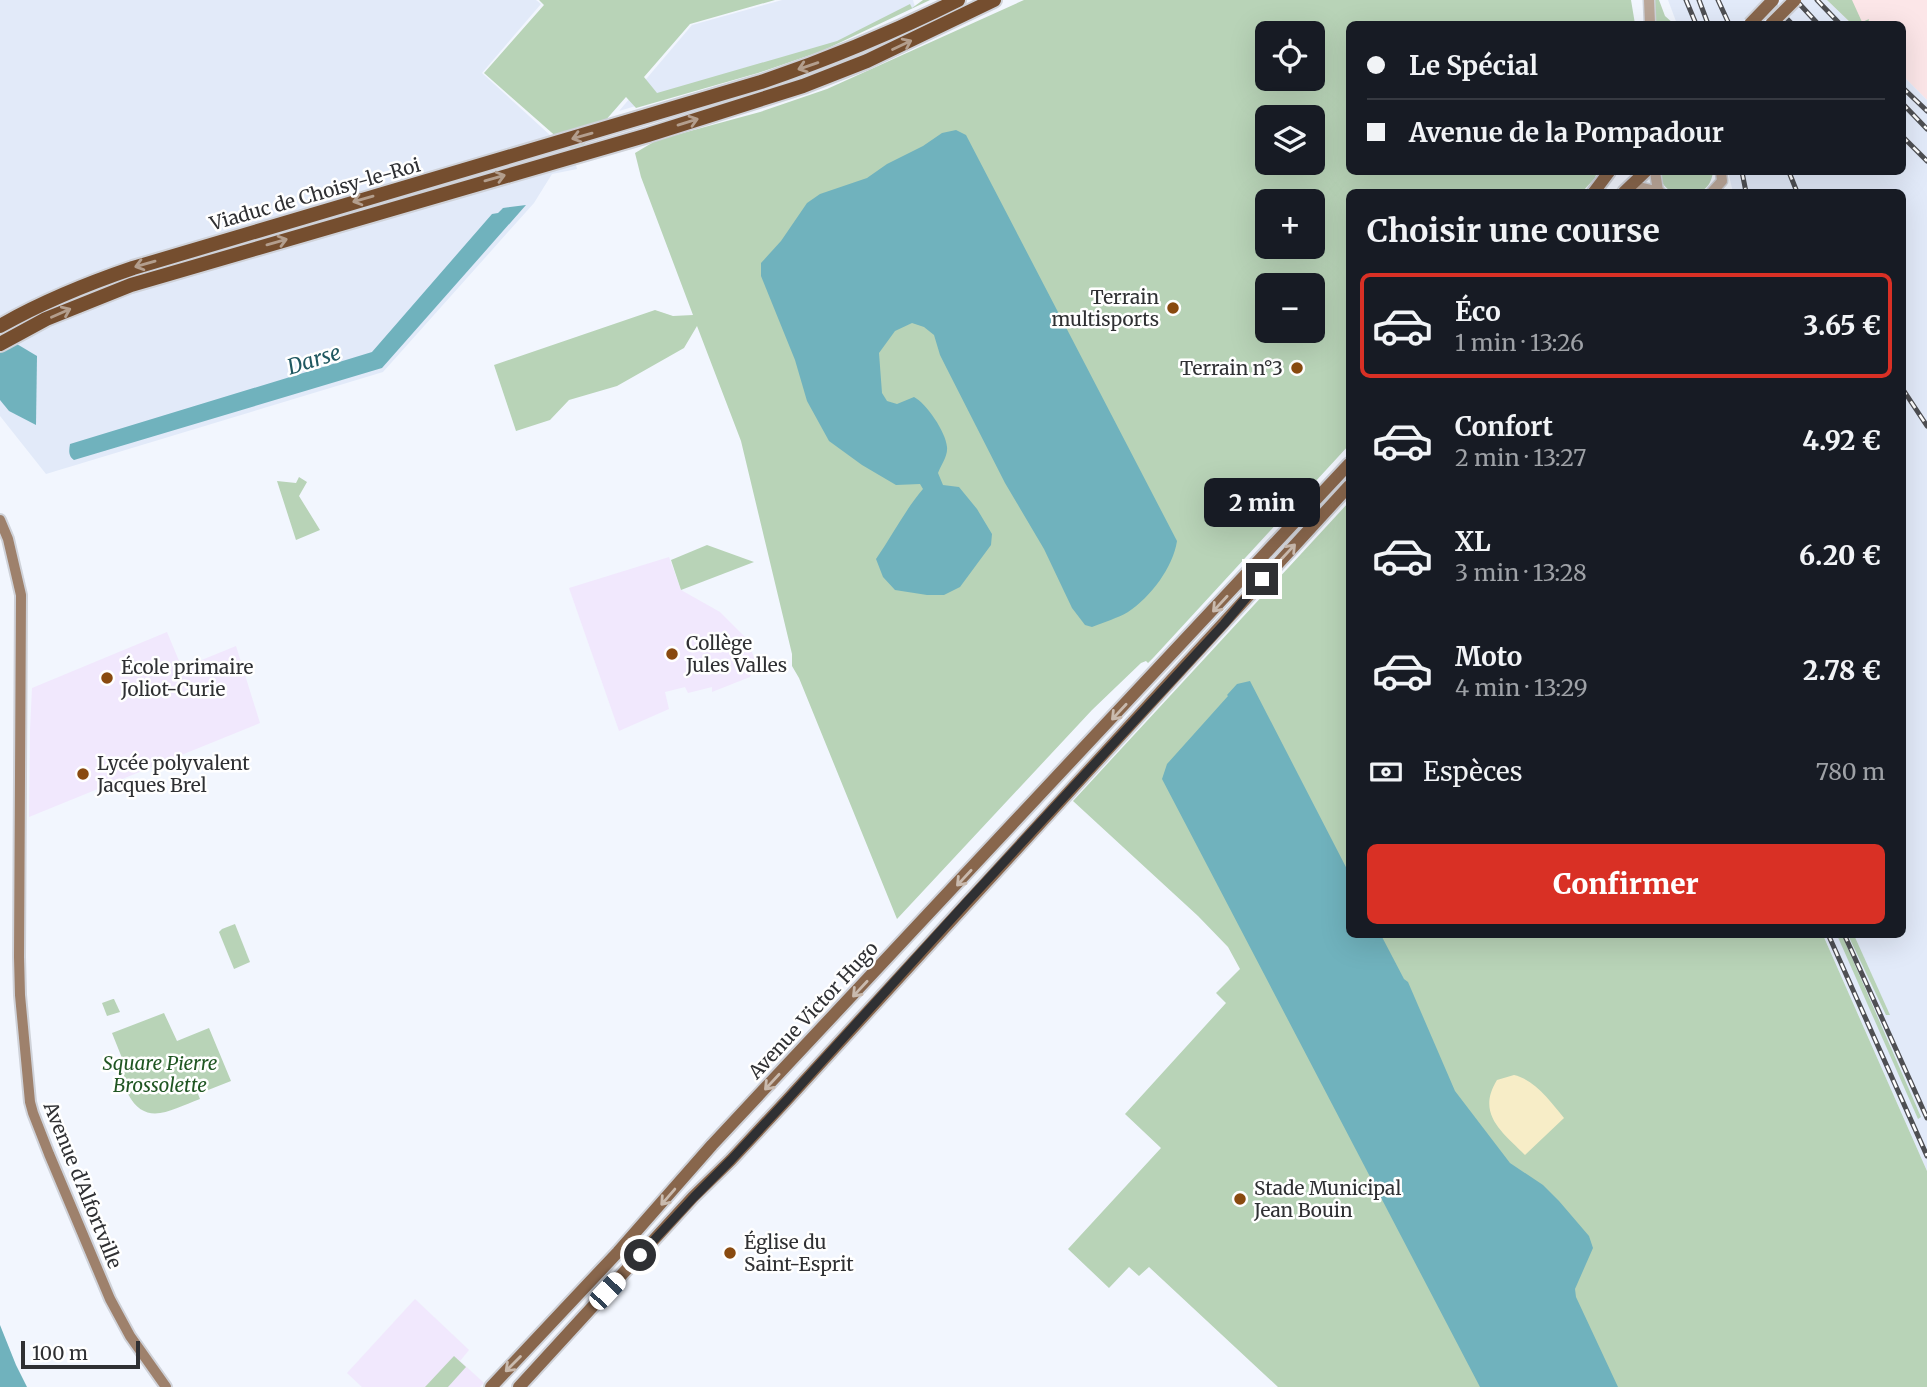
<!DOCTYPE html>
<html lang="fr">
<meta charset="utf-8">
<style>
:root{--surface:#171b24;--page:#242831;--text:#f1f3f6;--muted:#9ea1a6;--line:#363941;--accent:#d93025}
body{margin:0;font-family:Merriweather,serif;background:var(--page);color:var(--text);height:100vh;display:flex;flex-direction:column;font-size:26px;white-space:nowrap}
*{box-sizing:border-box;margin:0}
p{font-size:23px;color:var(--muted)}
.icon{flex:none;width:38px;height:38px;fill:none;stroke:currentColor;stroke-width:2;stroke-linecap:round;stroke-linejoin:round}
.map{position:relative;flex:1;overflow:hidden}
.drawer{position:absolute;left:1346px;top:189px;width:560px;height:749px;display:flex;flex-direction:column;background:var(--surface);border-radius:10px;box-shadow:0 7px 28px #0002}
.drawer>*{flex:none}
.top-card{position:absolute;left:1346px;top:21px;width:560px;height:154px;border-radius:10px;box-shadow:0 7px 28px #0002;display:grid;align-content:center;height:154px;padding:0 21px;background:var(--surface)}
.fabs{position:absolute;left:1255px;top:21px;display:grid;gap:14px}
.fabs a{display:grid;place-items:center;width:70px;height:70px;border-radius:10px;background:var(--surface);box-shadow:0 7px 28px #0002;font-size:35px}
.scale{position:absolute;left:21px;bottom:18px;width:119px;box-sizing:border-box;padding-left:7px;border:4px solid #2f3033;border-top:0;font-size:19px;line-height:24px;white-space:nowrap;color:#2f3033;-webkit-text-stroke:5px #fff;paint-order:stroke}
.end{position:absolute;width:32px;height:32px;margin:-16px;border:9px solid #2f3033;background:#fff;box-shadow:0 0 0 4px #fff}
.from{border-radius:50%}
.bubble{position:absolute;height:49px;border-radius:10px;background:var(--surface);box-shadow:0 7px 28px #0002;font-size:23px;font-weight:800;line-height:49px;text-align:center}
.car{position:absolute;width:21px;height:42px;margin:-21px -10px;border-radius:9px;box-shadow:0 0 5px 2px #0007;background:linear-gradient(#fff 24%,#345 0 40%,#fff 0 76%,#345 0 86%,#fff 0)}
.top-card b{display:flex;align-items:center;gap:24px;height:66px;font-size:26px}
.top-card b+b{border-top:2px solid var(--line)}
.top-card i{width:18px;height:18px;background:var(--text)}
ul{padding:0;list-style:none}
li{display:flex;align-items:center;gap:21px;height:105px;margin:0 14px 10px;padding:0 7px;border:4px solid transparent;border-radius:10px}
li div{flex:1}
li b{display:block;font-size:26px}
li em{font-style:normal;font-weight:800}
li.active{border-color:var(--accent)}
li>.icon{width:63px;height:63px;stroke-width:1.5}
h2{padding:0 21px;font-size:32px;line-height:84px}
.pay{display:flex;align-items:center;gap:18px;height:77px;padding:0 21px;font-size:26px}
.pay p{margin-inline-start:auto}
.primary-button{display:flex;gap:14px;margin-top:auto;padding:14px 21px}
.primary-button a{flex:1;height:80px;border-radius:10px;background:var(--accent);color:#fff;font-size:28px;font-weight:800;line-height:80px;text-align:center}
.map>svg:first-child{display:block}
</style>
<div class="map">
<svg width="1927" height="1387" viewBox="0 0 1927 1387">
<rect width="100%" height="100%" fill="#f2f6fe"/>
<path fill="#fce6e8" d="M1827,0H1927V100L1902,75V24H1852Z"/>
<g fill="#e2eaf9">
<path d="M0,0H536L541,4L482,73L574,157L577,169L552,174L534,203L383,372L46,474L0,416Z"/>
<path d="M782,0H913L915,7L822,50L619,111L692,25Z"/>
<path d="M1668,0H1827L1852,24H1677Z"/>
<path d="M1902,75L1927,100V1171L1823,935L1902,934V192H1733L1728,172H1902Z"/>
</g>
<g fill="#f1e8fd">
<path d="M669,557L681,590L720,612L747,639L758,668L752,671L750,677L712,692V687L688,693L685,687L665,692L669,709L619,731L569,588Z"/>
<path d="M167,632L182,668L236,646L260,723L29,817L30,730L32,688Z"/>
<path d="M415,1299L469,1350L460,1361L484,1383L480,1387H362L347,1373Z"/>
</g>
<g fill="#b8d3b7" fill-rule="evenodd">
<path d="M539,0H775L690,24L644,77L657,93L837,41L910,4L912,8L923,0H930L822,51L758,73L636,108L626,97L576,154L484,73L544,5Z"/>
<path d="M1024,0H1631L1635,24H1349V172H1597L1595,178L1582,192H1349V445L1154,657L1148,663L1146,661L1141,663L1092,710L897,919L799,678L792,666V654L741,441L697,326L684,348L617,386L569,400L550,420L516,431L494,365L655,310L673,316L693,315L641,177L635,153L657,140L760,112L827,89ZM1267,33H1312V79H1267ZM1267,117H1312V163H1267ZM1267,201H1312V247H1267ZM1267,285H1312V331H1267Z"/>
<path d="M1654,0H1659L1665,16L1674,24H1655Z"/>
<path d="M1827,0H1852L1862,22L1869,19L1868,24H1852Z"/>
<path d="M1662,172H1713C1709,197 1693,192 1672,192C1665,188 1658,180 1662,172Z"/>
<path d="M299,477L307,482L299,496L320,530L296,540L277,481L296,483Z"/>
<path d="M1349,502V934L1823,935L1927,1171V1387H1278L1149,1267L1139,1276L1129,1267L1109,1288L1068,1249L1161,1148L1125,1114L1226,1003L1216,993L1240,969L1228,947L1198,916L1073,801Z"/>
<path d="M707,545L754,562L681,590L671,560Z"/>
<path d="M235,924L250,962L234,969L219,932L222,929Z"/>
<path d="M1837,935H1842L1921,1117L1918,1119Z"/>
<path d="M1848,935H1854L1890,1015H1886Z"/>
<path d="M113,999H114L120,1012L107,1016L102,1003Z"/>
<path d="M164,1013L177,1041L209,1028L231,1081L198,1094L200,1099C172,1109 146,1128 128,1094C123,1084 120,1075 124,1063L112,1033Z"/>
<path d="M454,1356L466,1367L448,1387H425Z"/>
</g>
<path fill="#f7edc7" d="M1514,1075C1535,1080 1551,1102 1564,1118L1525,1155C1502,1132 1476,1114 1497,1080Z"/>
<g fill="#70b2bd">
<path d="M956,130L966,135L1177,541C1173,567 1151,597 1128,612C1118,618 1104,622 1092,627L1085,625L1072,608L1044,549L1005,483L947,369L940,355L934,335L924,327L912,323L895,331L879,353L882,393L887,401L897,404L914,397C926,403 946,432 947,447C948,456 941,465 938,473L943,485L959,487L977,509L992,534L991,545L960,587L944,595H927L895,590L883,577L876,559C892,536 905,510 923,489L920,484L896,485L862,465L829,441L807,401L795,360L761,276V263L781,241L807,203L820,194L867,178L887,164L923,146L942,133Z"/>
<path d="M526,205L382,368L74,460C68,456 69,450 70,444L372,352L492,214L498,213L503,208Z"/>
<path d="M0,334L37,356L36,425L9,411L0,400Z"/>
<path d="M1250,681L1349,873V934L1381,935L1404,979L1408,982L1455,1091L1510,1163L1543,1185L1559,1201L1589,1236L1593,1248L1575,1289L1576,1297L1618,1387H1480L1162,779L1167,764L1228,696L1227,695L1237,684Z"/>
<path d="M0,1325L16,1365L27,1387H0Z"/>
</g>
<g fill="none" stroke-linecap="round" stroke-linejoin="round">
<g stroke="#cfd2d9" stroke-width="13">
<g id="tertiary">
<path d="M1649,0L1650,24"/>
<path d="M1655,172L1658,191"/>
<path d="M1627,190L1643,188L1660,192"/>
<path d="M1712,192L1722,181L1721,172"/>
</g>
</g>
<g stroke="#cfd2d9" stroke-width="14">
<path id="secondary" d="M0,520L8,539L21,595L19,957L20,995L30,1102L33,1113L49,1154L110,1299L130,1336L166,1387"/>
</g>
<g stroke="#cfd2d9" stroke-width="16">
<g id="primary">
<path d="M1594,192L1609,172"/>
<path d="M1624,192L1645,172"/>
<path d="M491,1387L618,1252L712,1145L1349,464"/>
<path d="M519,1387L693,1197L731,1160L786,1101L1349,486"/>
</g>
</g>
<g stroke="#cfd2d9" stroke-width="18">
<g id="motorway">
<path d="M0,326C42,302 86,284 133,268L761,82C829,59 894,32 958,0"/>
<path d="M0,344L46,319L131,285L648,135L803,86L867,61L994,0"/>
</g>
</g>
<use href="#tertiary" stroke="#bba799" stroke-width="10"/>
<use href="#secondary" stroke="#9e816c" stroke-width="10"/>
<use href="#primary" stroke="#88664c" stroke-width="12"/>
<use href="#motorway" stroke="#754e2f" stroke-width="14"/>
<g stroke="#4e4f53" stroke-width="5">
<g id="rail">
<path d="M1686,0L1696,24"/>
<path d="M1699,0L1708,24"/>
<path d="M1718,0L1729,24"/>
<path d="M1769,0L1792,24"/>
<path d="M1796,0L1818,24"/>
<path d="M1817,0L1840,24"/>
<path d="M1902,87L1927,111"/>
<path d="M1902,103L1927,129"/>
<path d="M1902,136L1927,161"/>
<path d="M1742,172L1746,192"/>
<path d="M1789,172L1797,192"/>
<path d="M1902,388L1927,426"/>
<path d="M1828,934L1927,1156"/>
<path d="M1844,934L1927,1118"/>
</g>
</g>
<use href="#rail" stroke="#fff" stroke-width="2.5" stroke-dasharray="8" stroke-linecap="butt"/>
<g stroke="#cfd2d9" stroke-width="16" stroke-linecap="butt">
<g id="primary-bridge">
<path d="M1750,24L1773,0"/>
<path d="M1771,24L1795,0"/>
</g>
</g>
<use href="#primary-bridge" stroke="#88664c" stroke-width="12"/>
</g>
<defs><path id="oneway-shaft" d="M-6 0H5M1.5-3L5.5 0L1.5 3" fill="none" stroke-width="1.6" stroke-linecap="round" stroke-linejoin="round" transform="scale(1.75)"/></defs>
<g stroke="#b39e8d">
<use href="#oneway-shaft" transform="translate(902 45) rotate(-25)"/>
<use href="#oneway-shaft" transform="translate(808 66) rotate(161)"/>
<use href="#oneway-shaft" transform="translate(688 122) rotate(-17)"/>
<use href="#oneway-shaft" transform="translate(582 136) rotate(164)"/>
<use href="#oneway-shaft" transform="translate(495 178) rotate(-16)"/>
<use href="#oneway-shaft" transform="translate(363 199) rotate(164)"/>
<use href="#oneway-shaft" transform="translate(277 242) rotate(-16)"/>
<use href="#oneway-shaft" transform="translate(145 264) rotate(164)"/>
<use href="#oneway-shaft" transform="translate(61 313) rotate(-24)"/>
</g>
<g stroke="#c9baae">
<use href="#oneway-shaft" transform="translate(1288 552) rotate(-47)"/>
<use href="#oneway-shaft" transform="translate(1220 604) rotate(133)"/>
<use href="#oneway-shaft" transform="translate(1119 712) rotate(133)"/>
<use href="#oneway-shaft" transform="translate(964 878) rotate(133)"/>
<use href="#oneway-shaft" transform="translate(860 989) rotate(133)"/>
<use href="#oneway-shaft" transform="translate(772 1082) rotate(133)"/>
<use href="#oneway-shaft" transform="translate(668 1197) rotate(131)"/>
<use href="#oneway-shaft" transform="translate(513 1364) rotate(135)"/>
</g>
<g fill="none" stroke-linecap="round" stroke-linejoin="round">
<path stroke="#2f3033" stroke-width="9" d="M640,1255L694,1197L731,1160L786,1101L966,903L1224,624L1262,579"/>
</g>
<g fill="#894a0f" stroke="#fff" stroke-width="2.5">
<circle cx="1173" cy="308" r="7"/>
<circle cx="1297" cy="368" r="7"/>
<circle cx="672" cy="654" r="7"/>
<circle cx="107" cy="678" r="7"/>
<circle cx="83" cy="774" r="7"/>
<circle cx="1240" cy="1199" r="7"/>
<circle cx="730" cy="1253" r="7"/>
</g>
<g text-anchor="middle" stroke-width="5" stroke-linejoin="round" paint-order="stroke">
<g font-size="19" fill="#2f3033" stroke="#fff">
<text transform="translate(315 194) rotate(-16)" y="7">Viaduc de Choisy-le-Roi</text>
<text transform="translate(813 1010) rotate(-47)" y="7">Avenue Victor Hugo</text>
<text transform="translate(83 1185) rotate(68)" y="7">Avenue d'Alfortville</text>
</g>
<g font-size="19" fill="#2f3033" stroke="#fff" text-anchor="start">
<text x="1159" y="304" text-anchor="end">Terrain<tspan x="1159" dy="22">multisports</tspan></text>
<text x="1283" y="375" text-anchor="end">Terrain n°3</text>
<text x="686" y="650">Collège<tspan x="686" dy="22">Jules Valles</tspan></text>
<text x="121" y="674">École primaire<tspan x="121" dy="22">Joliot-Curie</tspan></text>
<text x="97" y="770">Lycée polyvalent<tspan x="97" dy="22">Jacques Brel</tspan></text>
<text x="1254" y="1195">Stade Municipal<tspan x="1254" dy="22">Jean Bouin</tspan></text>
<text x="744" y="1249">Église du<tspan x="744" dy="22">Saint-Esprit</tspan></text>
</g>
<g font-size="19" font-style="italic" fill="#205623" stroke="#fff">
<text x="160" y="1070">Square Pierre<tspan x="160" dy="22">Brossolette</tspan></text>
</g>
<g font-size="21" font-style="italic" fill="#1e5760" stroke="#fff">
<text transform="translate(314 360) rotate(-17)" y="7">Darse</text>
</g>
</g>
</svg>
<div class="fabs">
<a><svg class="icon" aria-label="locate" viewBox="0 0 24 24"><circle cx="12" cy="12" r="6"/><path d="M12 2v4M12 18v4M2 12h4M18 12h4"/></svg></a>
<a><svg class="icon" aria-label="layers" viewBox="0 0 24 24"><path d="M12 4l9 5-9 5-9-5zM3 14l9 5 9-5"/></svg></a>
<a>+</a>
<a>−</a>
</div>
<div class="scale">100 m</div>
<i class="end from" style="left:640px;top:1255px"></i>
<i class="end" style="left:1262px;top:579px"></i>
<div class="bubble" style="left:1204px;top:478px;width:116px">2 min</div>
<i class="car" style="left:607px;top:1291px;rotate:43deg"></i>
<div class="top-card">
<b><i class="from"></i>Le Spécial</b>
<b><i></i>Avenue de la Pompadour</b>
</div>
<section class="drawer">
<h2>Choisir une course</h2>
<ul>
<li class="active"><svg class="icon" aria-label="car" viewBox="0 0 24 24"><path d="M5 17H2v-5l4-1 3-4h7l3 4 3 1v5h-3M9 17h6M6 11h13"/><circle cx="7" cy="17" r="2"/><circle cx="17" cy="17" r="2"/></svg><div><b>Éco</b><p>1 min · 13:26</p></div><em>3.65 €</em></li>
<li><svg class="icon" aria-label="car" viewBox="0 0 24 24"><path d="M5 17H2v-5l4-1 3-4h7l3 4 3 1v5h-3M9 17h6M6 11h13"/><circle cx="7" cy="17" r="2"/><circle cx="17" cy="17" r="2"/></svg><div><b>Confort</b><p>2 min · 13:27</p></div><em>4.92 €</em></li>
<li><svg class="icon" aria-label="car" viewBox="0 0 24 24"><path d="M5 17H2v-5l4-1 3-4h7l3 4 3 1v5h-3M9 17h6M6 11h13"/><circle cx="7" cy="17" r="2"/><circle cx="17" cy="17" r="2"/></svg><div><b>XL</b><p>3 min · 13:28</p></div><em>6.20 €</em></li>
<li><svg class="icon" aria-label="car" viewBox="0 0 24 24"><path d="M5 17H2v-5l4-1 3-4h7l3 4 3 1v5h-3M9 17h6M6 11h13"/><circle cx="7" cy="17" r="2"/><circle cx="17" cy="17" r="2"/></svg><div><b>Moto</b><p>4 min · 13:29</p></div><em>2.78 €</em></li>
</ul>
<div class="pay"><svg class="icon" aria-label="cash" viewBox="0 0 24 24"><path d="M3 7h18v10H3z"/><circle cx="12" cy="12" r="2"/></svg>Espèces<p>780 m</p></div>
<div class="primary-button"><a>Confirmer</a></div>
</section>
</div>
